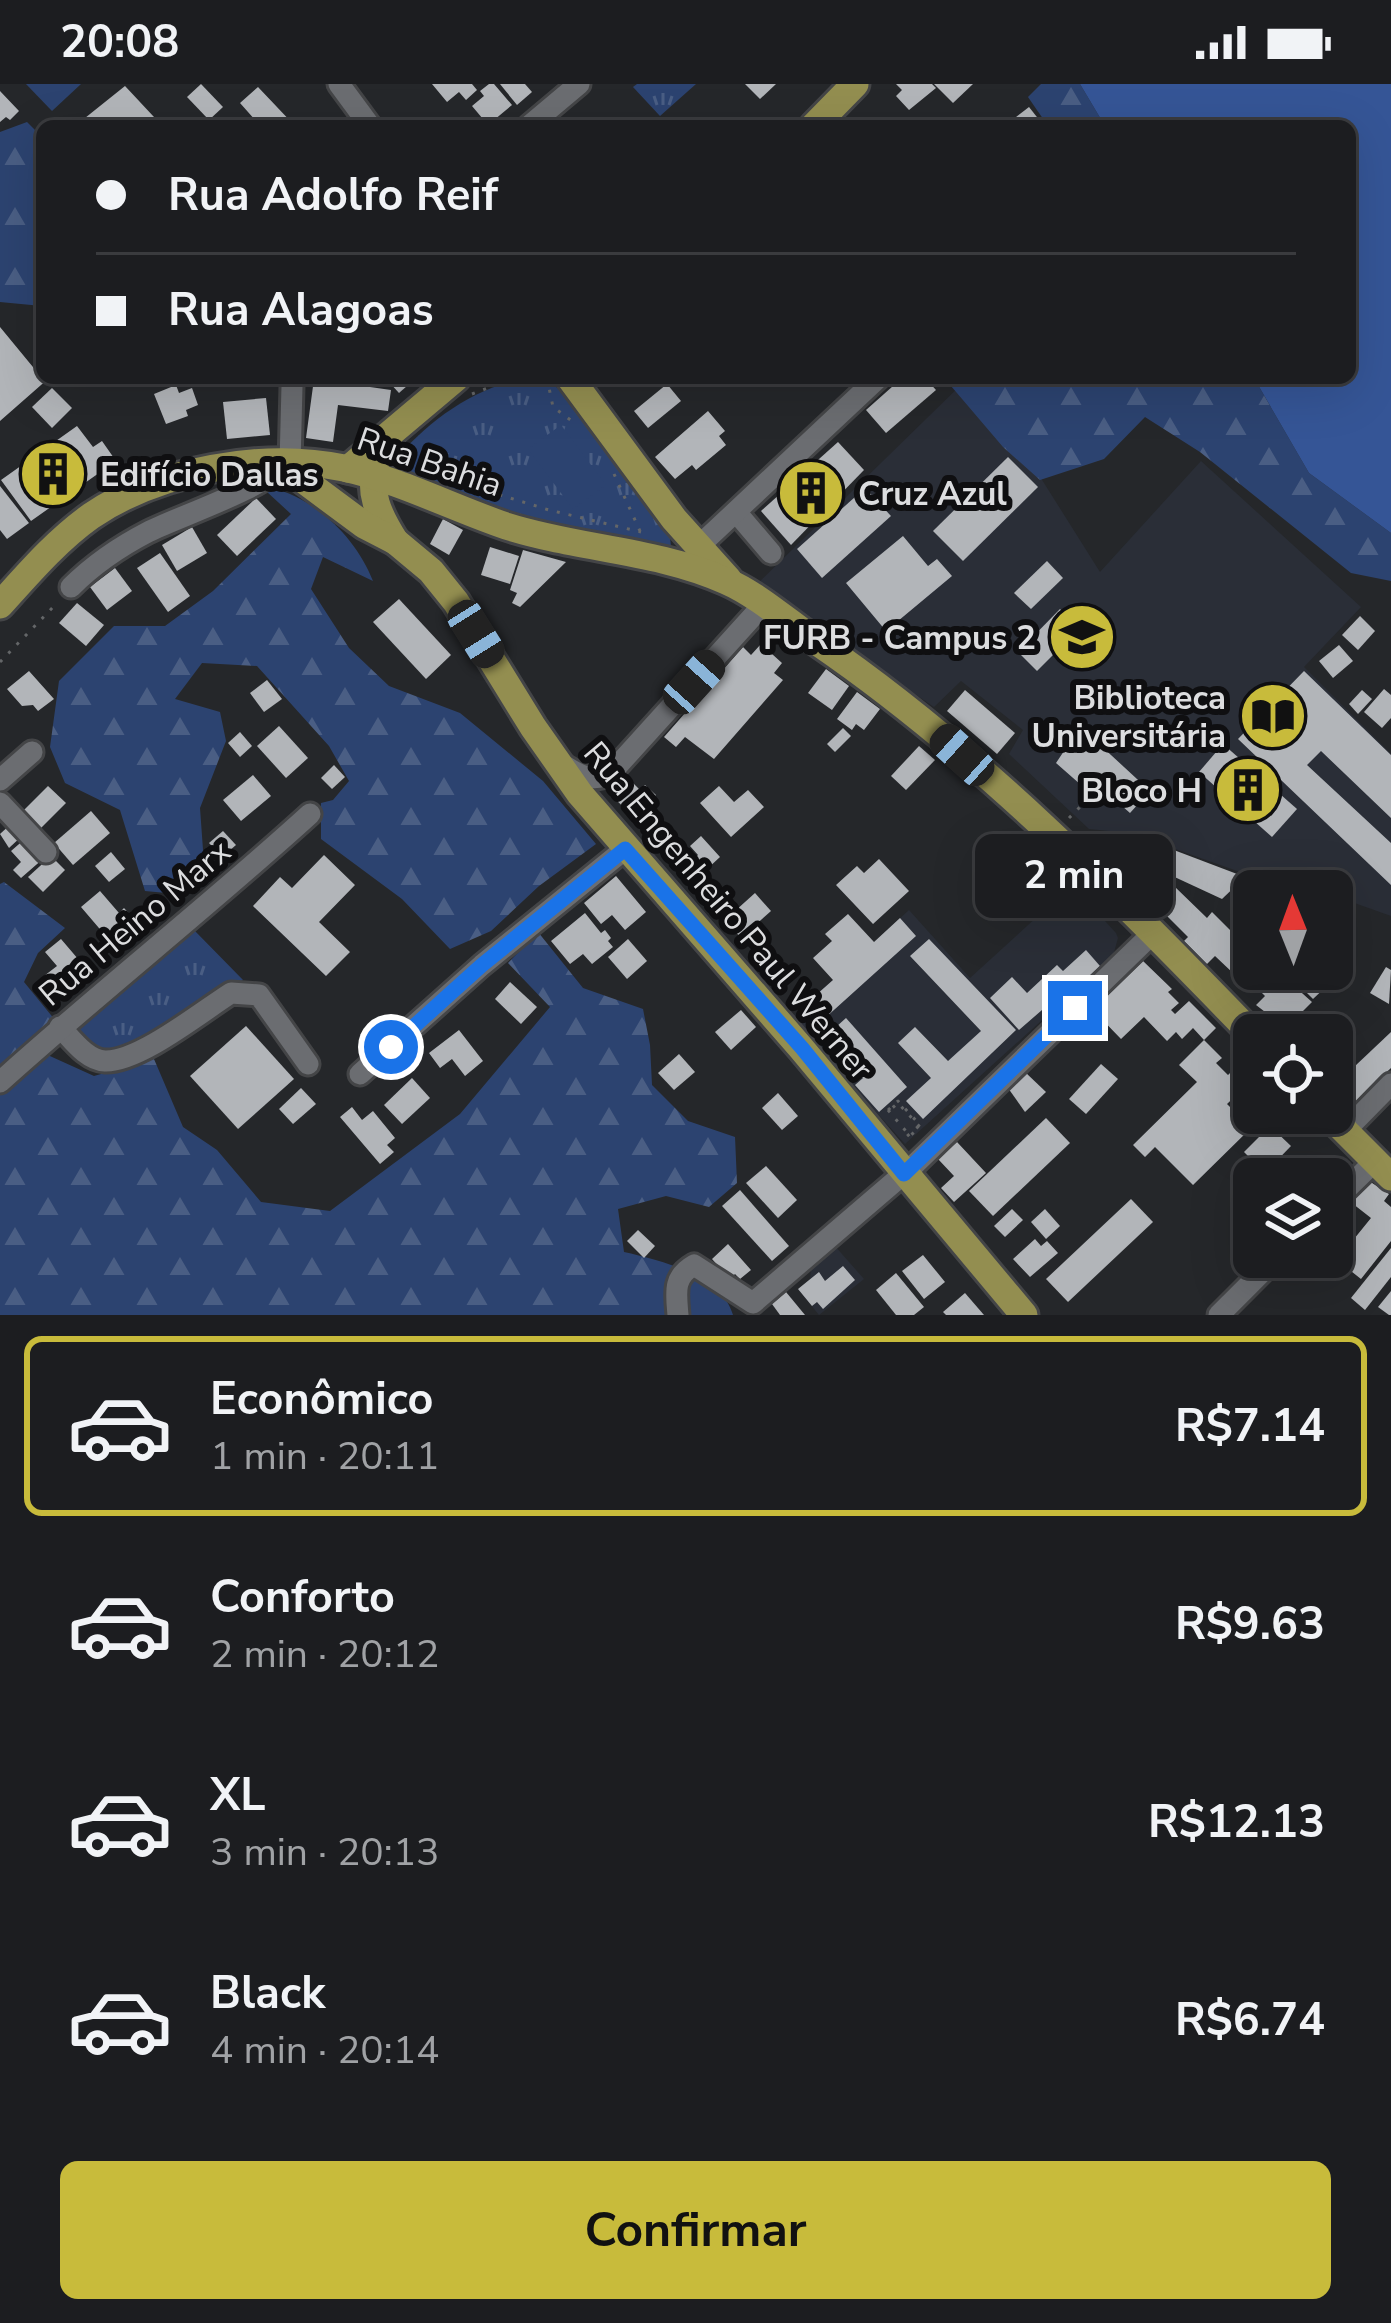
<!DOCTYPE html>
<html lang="pt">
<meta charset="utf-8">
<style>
:root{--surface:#1c1d20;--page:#292a2d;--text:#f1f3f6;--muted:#a0a2a5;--line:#3a3b3e;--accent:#c8bb3b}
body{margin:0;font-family:"Nunito Sans",sans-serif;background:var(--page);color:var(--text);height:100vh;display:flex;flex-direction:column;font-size:45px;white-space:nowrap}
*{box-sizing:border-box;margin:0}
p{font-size:39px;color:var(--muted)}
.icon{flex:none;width:66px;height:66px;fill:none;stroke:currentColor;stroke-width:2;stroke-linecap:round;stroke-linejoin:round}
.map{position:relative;height:1231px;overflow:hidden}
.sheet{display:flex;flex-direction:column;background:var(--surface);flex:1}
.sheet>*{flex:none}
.banner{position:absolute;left:36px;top:36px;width:1320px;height:264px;border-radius:18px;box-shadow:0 12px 48px #0002,0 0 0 3px var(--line);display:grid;align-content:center;height:264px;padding:0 60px;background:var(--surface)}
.needle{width:78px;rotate:359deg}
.fabs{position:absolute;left:1233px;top:786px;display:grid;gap:24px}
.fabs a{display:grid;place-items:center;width:120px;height:120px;border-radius:18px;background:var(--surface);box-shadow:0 12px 48px #0002,0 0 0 3px var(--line);font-size:60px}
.end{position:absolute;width:54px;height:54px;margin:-27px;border:15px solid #1a73e8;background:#fff;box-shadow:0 0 0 6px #fff}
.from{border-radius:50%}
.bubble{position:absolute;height:84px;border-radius:18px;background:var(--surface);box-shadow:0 12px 48px #0002,0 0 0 3px var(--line);font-size:39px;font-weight:700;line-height:84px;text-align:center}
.car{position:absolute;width:36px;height:72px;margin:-36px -18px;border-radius:15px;box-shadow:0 0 9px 3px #0007;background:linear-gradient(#222 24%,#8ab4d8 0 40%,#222 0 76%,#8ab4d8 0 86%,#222 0)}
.banner b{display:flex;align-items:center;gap:42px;height:114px;font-size:45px}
.banner b+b{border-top:3px solid var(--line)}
.banner i{width:30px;height:30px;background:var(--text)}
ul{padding:21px 0 0;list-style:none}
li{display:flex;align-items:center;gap:36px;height:180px;margin:0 24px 18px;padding:0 36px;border:6px solid transparent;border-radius:18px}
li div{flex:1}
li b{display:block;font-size:45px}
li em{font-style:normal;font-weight:700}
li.current{border-color:var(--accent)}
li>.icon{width:108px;height:108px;stroke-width:1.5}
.action{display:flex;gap:24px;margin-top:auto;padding:24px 60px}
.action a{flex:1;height:138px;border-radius:18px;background:var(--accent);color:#111;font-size:48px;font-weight:700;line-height:138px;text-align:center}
.status{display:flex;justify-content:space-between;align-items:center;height:84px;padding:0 60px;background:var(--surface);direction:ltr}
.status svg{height:33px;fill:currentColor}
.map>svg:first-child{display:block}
</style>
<div class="status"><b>20:08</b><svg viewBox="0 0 49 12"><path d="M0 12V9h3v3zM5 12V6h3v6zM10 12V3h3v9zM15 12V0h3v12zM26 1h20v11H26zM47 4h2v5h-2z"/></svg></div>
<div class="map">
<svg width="1391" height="1231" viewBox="0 0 1391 1231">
<defs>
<pattern id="grass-tufts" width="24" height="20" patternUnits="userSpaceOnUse" patternTransform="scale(3)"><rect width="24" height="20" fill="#2c4370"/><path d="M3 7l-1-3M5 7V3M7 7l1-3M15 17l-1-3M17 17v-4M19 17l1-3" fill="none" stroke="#4a5e84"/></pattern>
<pattern id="forest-firs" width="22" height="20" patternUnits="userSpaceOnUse" patternTransform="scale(3)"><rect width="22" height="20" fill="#2c4370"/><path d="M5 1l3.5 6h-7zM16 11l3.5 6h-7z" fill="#4a5e84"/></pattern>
</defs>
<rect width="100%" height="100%" fill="#25272a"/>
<g fill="#2a2e37">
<path d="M968,294H978L1100,488L1201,377L1361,523L1304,583L1391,670V832L1332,811V807L1271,788L1257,794L1130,749L1089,745L1009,670L1023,646L961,597L934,623L755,502Z"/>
<path d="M1072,801L1116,849L1118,854L1113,872L905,1060L791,934L909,826L970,894Z"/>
<path d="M834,1161L864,1195L819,1231L798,1205L810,1195L811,1182Z"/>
</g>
<g fill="url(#grass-tufts)">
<path d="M637,0H696L660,32L633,3Z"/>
<path d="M544,294L559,305L670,453L671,463L544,441L399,391L392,379C430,335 483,294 544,294Z"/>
<path d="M193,845L243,896C194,920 153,950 104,972L71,954C108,913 152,882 193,845Z"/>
</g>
<g fill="url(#forest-firs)">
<path d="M26,0H81L52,27Z"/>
<path d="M1041,0H1080L1105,42H1048L1028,13Z"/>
<path d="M27,38L42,53V222L0,218V48Z"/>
<path d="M960,294H1254L1309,389L1391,449V497L1351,489L1200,368L1145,333L1104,375L1040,396L1003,363L951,302Z"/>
<path d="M271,404C317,414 357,456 373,497L323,473L311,505L349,564L389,602L460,629L543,697L596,760L539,802L491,847L450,865L402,815L321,755V719L333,716L349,697L329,662L257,582L202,579L175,615L220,628L226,657L200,724L204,780L188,811L145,807L120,726L65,699L50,663L59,597L114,542H165L213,507L291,430L266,407Z"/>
<path d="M4,798L65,844L38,869L24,898L55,936L41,968L94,992L154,975L183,1043L217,1066L261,1118L330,1127L460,1030L550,923L508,879L538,848L583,904L643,925L650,961L652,1001L688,1037L735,1053L737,1099L709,1123L666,1112L618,1125L624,1168C659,1176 722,1191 733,1231H0V800Z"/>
</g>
<path fill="#2c4370" d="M561,341L606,401L573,425L528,365Z"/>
<path fill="#355596" d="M1080,0H1391V449L1309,389L1254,294H1350V42H1105Z"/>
<g fill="#b2b5b9">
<path d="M201,0L223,23L209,36L187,13Z"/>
<path d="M432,0H472L477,6L466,16L459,8L447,18Z"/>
<path d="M489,0H494L512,21L488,41L472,22L484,12L480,7Z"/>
<path d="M500,0H525L532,8L517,21Z"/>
<path d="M745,0H776L760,15Z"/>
<path d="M896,0H932L936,4L909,26L896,12L902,6Z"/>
<path d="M934,0H973L953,19Z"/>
<path d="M125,2L154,33L144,42H75Z"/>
<path d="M258,3L295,42H269L261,33L256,37L240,19Z"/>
<path d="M0,7L19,27L10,36L6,33L0,38Z"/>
<path d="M1029,23L1044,42H1015L1011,37Z"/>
<path d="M0,243L42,294H49L0,337Z"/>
<path d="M394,294H416L399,309L389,298Z"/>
<path d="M902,294H925L936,306L886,349L866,326Z"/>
<path d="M314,295L391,306L388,327L338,321L333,358L306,354Z"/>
<path d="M667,300L681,317L648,344L634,327Z"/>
<path d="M176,301L179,309L192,304L198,321L186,326L188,332L166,340L154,310Z"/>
<path d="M52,304L72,324L52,344L32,323Z"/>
<path d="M266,314L270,351L227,355L223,318Z"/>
<path d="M708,327L725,347L719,352L726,361L696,386L692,381L675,395L655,373Z"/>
<path d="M77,342L93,363L102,357L116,377L31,437L1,396Z"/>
<path d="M838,358L864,386L791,461L761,427Z"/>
<path d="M1008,373L1038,403L963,477L933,447Z"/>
<path d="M0,402L29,439L7,455L0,446Z"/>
<path d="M865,404L891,432L822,494L797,465Z"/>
<path d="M256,414L276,435L237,472L217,451Z"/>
<path d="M443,435L463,446L449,471L430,460Z"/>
<path d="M192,443L207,469L177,487L162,461Z"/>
<path d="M903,452L928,482L937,475L952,492L886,547L846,499Z"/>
<path d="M490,463L519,472L510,500L481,491Z"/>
<path d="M523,466L566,478L520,523L512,519L517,509L510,506Z"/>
<path d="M160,469L190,512L168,528L137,484Z"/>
<path d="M1047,477L1063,494L1031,525L1014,509Z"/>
<path d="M115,484L132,507L107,526L90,503Z"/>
<path d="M399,515L451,571L426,595L373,538Z"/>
<path d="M77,519L104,541L86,562L59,539Z"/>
<path d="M1060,525L1080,544L1037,587L1018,568Z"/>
<path d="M1360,532L1375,547L1358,566L1342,551Z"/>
<path d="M761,560L782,579L774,589L783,596L714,675L685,653L676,663L664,653L743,563L751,571Z"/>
<path d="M1339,561L1353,577L1333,594L1319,577Z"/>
<path d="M826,585L849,602L832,626L808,609Z"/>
<path d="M29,587L54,615L38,627L33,621L22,622L7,605Z"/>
<path d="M1304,587L1391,671V734L1321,667L1307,681L1391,759V801L1238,655Z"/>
<path d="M267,596L282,615L264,628L250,609Z"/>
<path d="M1384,605L1391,611V634L1382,644L1364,628Z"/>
<path d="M965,606L1015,649L997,670L947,627Z"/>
<path d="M1362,606L1372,615L1358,630L1349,620Z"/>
<path d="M857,608L880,625L864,646L856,640L852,646L837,635Z"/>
<path d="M279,642L308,674L286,694L257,662Z"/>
<path d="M843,644L851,652L835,668L827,660Z"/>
<path d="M1085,647L1150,707L1130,729L1097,700L1089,708L1056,679L1076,649L1080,652Z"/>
<path d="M240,648L252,662L240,673L228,659Z"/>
<path d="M1223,660L1297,725L1272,753L1199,688Z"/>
<path d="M919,662L935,676L906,706L891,692Z"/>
<path d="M334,681L345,693L332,705L321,694Z"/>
<path d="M253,691L271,712L241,737L223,716Z"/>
<path d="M632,698L640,706L645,701L656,711L650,717L656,723L645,735L637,726L632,731L615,715Z"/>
<path d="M48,702L66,719L34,751L16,734Z"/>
<path d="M719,702L734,718L748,706L764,723L731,753L700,719Z"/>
<path d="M91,727L110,749L73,781L54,759Z"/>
<path d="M12,739L23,751L9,764L0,750Z"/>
<path d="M223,747L236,761L222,773L209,759Z"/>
<path d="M1117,751L1158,760L1245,793L1222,815L1112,764Z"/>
<path d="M701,752L720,773L693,798L682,786L698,771L690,762Z"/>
<path d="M26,754L44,774L21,794L13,786L21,778L11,767Z"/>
<path d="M111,768L125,785L109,798L95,782Z"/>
<path d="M324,771L355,801L319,838L350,868L326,892L253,822L280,793L292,804Z"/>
<path d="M51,772L65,786L43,808L28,793Z"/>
<path d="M879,775L909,807L873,840L836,801L857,782L864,789Z"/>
<path d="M1021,777L1055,813L1030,837L995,801Z"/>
<path d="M616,792L646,828L625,846L612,831L601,840L584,819Z"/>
<path d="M1173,801L1207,834L1212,828L1235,851L1241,845L1254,857V870L1234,890L1215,872L1207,880L1184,857L1188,853L1154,819Z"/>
<path d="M100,807L119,829L124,824L141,843L116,864L81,823Z"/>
<path d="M755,809L771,827L741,854L725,836Z"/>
<path d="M585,829L601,849L605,846L611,854L608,857L613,863L592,880L583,870L570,880L551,857Z"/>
<path d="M848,830L874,858L900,834L916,852L814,944L798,927L833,896L813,874L832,857L825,850Z"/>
<path d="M61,855L90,889L62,912L44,892L57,882L45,868Z"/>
<path d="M628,855L647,877L627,895L608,873Z"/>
<path d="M929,855L1016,946L923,1035L906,1017L931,994L898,959L915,943L948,977L981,947L910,872Z"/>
<path d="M1086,866L1100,882L1047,931L1042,926L1019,946L990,914L1012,893L1027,909L1057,881L1063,887Z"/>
<path d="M1143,877L1172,905L1168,908L1179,919L1171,926L1175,930L1189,917L1216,944L1204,956L1222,974L1216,979L1228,991L1242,977L1254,989V994L1227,1020L1251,1044L1193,1101L1155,1063L1145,1073L1133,1061L1197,998L1179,981L1204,956L1193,944L1182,955L1176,948L1167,957L1144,933L1121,955L1093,926Z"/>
<path d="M1254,879V885H1282L1287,890L1284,893L1312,918L1286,944L1256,921L1265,912L1243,890Z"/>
<path d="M1386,883L1391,886L1389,920L1370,909Z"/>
<path d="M1314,886L1329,900L1313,915L1299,901Z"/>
<path d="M510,898L537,923L521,940L495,915Z"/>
<path d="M741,926L756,943L731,966L715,948Z"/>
<path d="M846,934L907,1003L879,1028L855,1001L863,994L826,952Z"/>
<path d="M1309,935L1325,951H1292Z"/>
<path d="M246,942L294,995L238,1045L190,992Z"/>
<path d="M459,946L483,977L465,992L452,975L440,984L429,969Z"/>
<path d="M1391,948V984L1354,1019L1336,1000Z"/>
<path d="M679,970L695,988L674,1006L658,989Z"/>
<path d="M1101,980L1118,995L1086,1030L1069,1015Z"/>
<path d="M1025,988L1046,1008L1025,1028L1008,1004Z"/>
<path d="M412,994L430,1014L402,1040L384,1021Z"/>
<path d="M301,1004L316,1020L293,1040L279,1025Z"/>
<path d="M778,1009L798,1032L782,1046L762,1024Z"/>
<path d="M352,1023L362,1036L373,1027L395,1054L387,1061L394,1068L380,1080L340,1033Z"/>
<path d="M1046,1034L1070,1059L993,1132L969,1107Z"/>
<path d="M1270,1042L1291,1062L1265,1089L1244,1068Z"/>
<path d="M957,1058L986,1089L954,1118L941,1104L954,1092L938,1075Z"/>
<path d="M766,1082L797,1116L778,1134L746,1099Z"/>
<path d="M1369,1097L1389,1110L1384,1117L1391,1123V1157L1361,1195L1337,1176L1371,1134L1348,1116Z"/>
<path d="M740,1106L789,1162L772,1177L722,1122Z"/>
<path d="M1131,1115L1153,1138L1068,1218L1046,1195Z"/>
<path d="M1012,1125L1023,1136L1005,1153L994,1142Z"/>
<path d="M1045,1125L1060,1142L1046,1155L1031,1138Z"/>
<path d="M638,1146L655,1162L644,1174L627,1157Z"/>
<path d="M1035,1155L1041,1162L1047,1157L1058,1169L1030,1193L1013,1175Z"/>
<path d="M728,1160L751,1186L740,1195L735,1190L730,1195L712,1175Z"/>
<path d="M1391,1164V1193L1365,1226L1351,1214Z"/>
<path d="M923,1171L945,1198L924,1215L902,1187Z"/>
<path d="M843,1182L855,1196L823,1225L817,1218L812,1222L798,1205L819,1188L825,1197Z"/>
<path d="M896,1189L924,1223L914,1231H896L876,1206Z"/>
<path d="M1391,1207V1231H1389L1378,1223Z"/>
<path d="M786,1208L805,1231H780L772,1220Z"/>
<path d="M965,1209L984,1231H946L943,1228Z"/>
</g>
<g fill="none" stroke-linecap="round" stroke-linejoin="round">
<g stroke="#444547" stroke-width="27">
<g id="minor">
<path d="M339,0L370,42"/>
<path d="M529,42L579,0"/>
<path d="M290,380L292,302"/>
<path d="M736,428L771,469"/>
<path d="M699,462L878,294"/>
<path d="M71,503C94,480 119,463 148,448C177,433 268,403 282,380"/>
<path d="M560,679C577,690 592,700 611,689L763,521"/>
<path d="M0,696L32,668"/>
<path d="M0,719L46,768"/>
<path d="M60,943C72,955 86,976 105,977C139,978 201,928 231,909L259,911L308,980"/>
<path d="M360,990L482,881L625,765"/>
<path d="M0,998C102,906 209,822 310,730"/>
<path d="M1345,1047L1391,1000"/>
<path d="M1332,1119L1374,1078"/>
<path d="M678,1231C676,1208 673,1193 694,1181L753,1219L915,1080L1153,849"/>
<path d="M1219,1231L1277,1173"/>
</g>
</g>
<g stroke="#444547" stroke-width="33">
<g id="major">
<path d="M814,42L855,0"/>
<path d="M570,294L674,435L728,495"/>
<path d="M376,377C368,409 378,430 395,457"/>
<path d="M282,380L364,441L395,457L431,487L456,518L533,643L580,710L801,964L1024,1231"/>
<path d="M348,385L456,294"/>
<path d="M0,521C28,490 56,457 91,432C159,386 263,367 344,384C399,396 453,424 506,442C578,465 657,466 726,497C758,511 788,538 817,558C978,668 1118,812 1254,952"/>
<path d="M1327,1029L1391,1093"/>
</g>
</g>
<g stroke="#646668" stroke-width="3" stroke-dasharray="3 9" stroke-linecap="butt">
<path d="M547,294L553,323L576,340"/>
<path d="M472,310L514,294"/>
<path d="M614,390L640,447"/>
<path d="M442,393L549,426L641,448"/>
<path d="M0,578L57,519"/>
<path d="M1069,734L1097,706"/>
<path d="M888,1026L898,1017L920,1041L906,1053"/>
</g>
<use href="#minor" stroke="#6b6d71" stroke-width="21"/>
<use href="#major" stroke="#938e50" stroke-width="27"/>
<path stroke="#646668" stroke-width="3" stroke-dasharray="3 9" stroke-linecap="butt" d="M888,1026L910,1052L920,1043L898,1019L891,1025"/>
</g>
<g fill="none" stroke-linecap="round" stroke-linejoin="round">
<path stroke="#1a73e8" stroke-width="15" d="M391,963L482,881L625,765L802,964L904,1090L1075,924"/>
</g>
<defs>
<g id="building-disc" transform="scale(3.45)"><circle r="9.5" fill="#c8bb3b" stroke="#0f0f11"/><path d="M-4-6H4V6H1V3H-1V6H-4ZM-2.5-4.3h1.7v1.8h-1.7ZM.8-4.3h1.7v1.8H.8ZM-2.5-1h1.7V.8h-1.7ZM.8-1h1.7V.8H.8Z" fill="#111"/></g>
<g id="university-disc" transform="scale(3.45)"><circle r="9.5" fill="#c8bb3b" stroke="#0f0f11"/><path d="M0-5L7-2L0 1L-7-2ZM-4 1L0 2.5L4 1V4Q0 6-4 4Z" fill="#111"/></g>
<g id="library-disc" transform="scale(3.45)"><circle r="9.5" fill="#c8bb3b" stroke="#0f0f11"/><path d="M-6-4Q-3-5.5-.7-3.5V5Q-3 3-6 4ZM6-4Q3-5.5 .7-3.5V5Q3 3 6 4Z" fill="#111"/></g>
</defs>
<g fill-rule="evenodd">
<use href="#building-disc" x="53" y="390"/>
<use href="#building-disc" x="811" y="409"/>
<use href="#university-disc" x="1082" y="553"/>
<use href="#library-disc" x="1273" y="632"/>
<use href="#building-disc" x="1248" y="706"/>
</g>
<g text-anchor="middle" stroke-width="12" stroke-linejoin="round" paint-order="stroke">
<g font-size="33" fill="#dcdddf" stroke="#0f0f11">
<text transform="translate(430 377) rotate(19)" y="12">Rua Bahia</text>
<text transform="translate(729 826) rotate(50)" y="12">Rua Engenheiro Paul Werner</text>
<text transform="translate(134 838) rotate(-40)" y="12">Rua Heino Marx</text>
</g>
<g font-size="33" font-weight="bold" fill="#dcdddf" stroke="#0f0f11" text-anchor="end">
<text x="100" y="402" text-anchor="start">Edifício Dallas</text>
<text x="858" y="421" text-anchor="start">Cruz Azul</text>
<text x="1036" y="565">FURB - Campus 2</text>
<text x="1226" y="625">Biblioteca<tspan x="1226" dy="38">Universitária</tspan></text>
<text x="1202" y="718">Bloco H</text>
</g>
</g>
</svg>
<div class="fabs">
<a><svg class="needle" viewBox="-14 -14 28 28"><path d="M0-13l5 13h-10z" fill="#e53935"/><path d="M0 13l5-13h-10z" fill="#a0a2a5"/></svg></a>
<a><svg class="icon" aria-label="locate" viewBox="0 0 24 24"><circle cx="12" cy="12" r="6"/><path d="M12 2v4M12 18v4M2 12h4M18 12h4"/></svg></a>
<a><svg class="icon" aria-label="layers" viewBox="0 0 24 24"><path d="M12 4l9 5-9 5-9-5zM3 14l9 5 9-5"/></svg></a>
</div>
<i class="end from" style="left:391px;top:963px"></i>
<i class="end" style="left:1075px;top:924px"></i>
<div class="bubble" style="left:975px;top:750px;width:198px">2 min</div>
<i class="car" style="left:476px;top:550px;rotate:148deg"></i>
<i class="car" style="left:694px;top:598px;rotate:42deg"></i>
<i class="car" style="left:962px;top:671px;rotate:312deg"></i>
<div class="banner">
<b><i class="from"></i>Rua Adolfo Reif</b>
<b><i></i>Rua Alagoas</b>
</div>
</div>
<section class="sheet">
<ul>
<li class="current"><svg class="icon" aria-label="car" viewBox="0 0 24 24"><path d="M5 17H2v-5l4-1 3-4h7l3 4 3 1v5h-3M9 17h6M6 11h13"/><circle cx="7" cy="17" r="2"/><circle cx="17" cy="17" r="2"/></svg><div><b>Econômico</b><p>1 min · 20:11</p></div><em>R$7.14</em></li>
<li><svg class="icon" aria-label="car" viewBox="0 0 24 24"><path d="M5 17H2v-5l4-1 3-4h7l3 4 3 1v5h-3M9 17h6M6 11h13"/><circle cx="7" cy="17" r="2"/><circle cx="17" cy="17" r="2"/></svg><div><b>Conforto</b><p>2 min · 20:12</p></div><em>R$9.63</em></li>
<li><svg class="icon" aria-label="car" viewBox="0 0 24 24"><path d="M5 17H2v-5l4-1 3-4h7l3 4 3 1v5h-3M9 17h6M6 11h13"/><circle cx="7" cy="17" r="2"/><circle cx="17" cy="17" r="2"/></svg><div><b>XL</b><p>3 min · 20:13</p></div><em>R$12.13</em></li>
<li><svg class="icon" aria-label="car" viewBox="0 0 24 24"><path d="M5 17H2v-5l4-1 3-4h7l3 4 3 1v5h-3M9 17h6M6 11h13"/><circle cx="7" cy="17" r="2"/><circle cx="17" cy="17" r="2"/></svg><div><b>Black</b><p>4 min · 20:14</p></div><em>R$6.74</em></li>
</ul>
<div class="action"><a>Confirmar</a></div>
</section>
